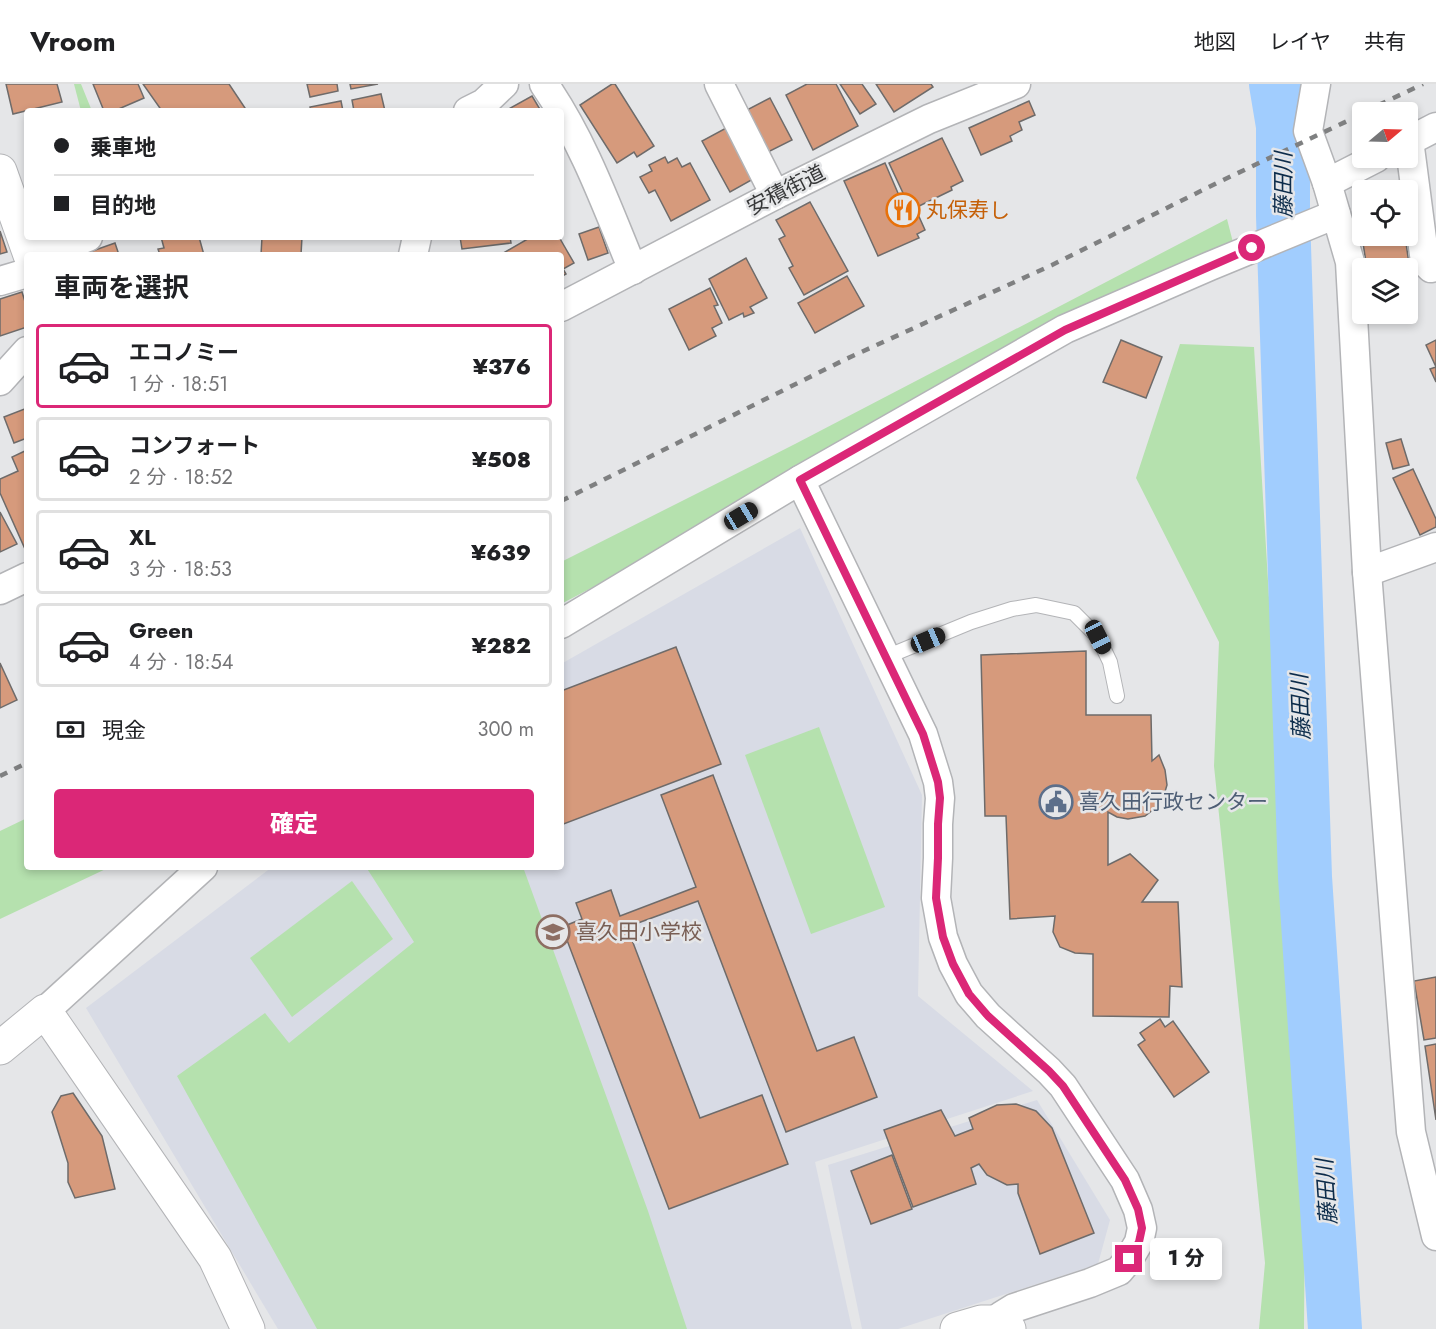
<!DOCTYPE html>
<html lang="ja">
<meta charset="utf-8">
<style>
:root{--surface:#fff;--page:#f2f2f2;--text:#202124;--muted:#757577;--line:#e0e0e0;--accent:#db2777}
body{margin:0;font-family:Jost,"Noto Sans JP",sans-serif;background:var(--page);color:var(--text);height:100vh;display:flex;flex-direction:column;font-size:22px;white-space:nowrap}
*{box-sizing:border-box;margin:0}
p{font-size:20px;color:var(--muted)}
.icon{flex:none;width:33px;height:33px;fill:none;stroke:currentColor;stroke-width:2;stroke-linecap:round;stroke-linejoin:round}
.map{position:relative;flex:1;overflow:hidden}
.details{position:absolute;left:24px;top:168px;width:540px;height:618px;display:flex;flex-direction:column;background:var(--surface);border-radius:6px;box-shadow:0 3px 9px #0003}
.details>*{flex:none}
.hud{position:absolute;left:24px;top:24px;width:540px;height:132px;border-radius:6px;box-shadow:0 3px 9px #0003;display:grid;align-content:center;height:132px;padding:0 30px;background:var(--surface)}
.needle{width:39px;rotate:71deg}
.fabs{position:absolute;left:1352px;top:18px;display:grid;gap:12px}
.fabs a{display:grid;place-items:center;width:66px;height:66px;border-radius:6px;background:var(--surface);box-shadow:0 3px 9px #0003;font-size:30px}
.end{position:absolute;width:27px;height:27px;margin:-14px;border:8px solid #db2777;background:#fff;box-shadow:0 0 0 3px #fff}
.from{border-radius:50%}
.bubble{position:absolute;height:42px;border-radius:6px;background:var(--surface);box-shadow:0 3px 9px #0003;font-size:20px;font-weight:800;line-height:42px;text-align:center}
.car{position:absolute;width:18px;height:36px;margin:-18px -9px;border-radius:8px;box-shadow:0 0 4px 2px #0007;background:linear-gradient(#222 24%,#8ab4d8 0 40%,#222 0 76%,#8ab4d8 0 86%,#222 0)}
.hud b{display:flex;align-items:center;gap:21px;height:57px;font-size:22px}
.hud b+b{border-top:2px solid var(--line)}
.hud i{width:15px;height:15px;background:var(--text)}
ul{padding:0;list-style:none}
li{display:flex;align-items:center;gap:18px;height:84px;margin:0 12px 9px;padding:0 18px;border:3px solid var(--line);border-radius:6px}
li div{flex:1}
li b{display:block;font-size:22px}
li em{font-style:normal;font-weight:800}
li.selected{border-color:var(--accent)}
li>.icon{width:54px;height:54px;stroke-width:1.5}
h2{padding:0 30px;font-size:27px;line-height:72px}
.pay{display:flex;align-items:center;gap:15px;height:66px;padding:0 30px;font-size:22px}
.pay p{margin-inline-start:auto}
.cta{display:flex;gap:12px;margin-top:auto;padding:12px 30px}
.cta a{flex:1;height:69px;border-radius:6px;background:var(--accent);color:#fff;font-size:24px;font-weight:800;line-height:69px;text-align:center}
header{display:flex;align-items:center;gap:36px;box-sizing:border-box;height:84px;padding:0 30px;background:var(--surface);border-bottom:2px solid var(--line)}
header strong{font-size:28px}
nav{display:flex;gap:33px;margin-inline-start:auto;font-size:21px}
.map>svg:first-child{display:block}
</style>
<header>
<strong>Vroom</strong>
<nav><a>地図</a><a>レイヤ</a><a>共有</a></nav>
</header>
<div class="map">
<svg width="1436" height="1245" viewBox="0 0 1436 1245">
<rect width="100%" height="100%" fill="#e5e6e8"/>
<g fill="#d8dbe5">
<path d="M800,444L922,711L918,912L1033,1007L815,1078L852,1245H278L86,924L272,783H561V580Z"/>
<path d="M1037,1016L1110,1136L1098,1180L898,1245H862L828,1081Z"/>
</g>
<g fill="#b5e1ae">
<path d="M74,0H81L92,27H81Z"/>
<path d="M1227,135L1237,174L808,390L561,520V478L795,360Z"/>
<path d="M1180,260L1254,263L1305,1116L1304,1245H1259L1265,1179L1214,682L1219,558L1136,394Z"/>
<path d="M819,643L885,823L811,850L745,671Z"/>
<path d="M27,734V783H110L0,835V747Z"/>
<path d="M366,783H523L648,1127L687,1245H317L177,992L265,929L289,959L414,858Z"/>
<path d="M352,797L393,855L292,933L250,874Z"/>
</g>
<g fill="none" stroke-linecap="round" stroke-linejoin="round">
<path stroke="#a1cdfe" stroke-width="54" d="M1276,0L1283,42V132L1305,793L1335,1245"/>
</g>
<g fill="#d69a7c" stroke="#6e6b6a" stroke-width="1.5">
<path d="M6,0H57L62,18L13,30Z"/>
<path d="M93,0H138L144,14L114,27H104Z"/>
<path d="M143,0H229L247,27H162Z"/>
<path d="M307,0H337L338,7L310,13Z"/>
<path d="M350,0H378L351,5Z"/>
<path d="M612,0H615L654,62L637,73L634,68L617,79L580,21Z"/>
<path d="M807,0H836L858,42L813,66L786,11Z"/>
<path d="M840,0H862L876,20L860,30Z"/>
<path d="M876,0H931L933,3L894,28Z"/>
<path d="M381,10L385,27H354L352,16Z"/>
<path d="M532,12L541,27H505Z"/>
<path d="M770,14L792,56L764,70L743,28Z"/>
<path d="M341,17L343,27H311L310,23Z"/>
<path d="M1029,17L1035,31L1019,38L1022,46L1010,52L1012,57L981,71L969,44Z"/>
<path d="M728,43L755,94L730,108L702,57Z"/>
<path d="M942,54L963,97L951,103L952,106L911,126L889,79Z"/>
<path d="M665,73L668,79L677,74L682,83L690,79L710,116L671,137L655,106L649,109L640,93L652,87L649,81Z"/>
<path d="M885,79L907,130L916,126L925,146L917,150L919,154L878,172L844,97Z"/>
<path d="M810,118L848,187L804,211L789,184L793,182L779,155L785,152L776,136Z"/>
<path d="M599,143L608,169L588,176L579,150Z"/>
<path d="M0,147L7,168L0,170Z"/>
<path d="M1370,152H1405L1416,229L1379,234L1378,230H1407V184H1367L1362,153Z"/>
<path d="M161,153H199L204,171H160L158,165L164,164Z"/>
<path d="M262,153H302L301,171H261Z"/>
<path d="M460,153H510L511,159L462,165Z"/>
<path d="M531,153H552V154L559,153L574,179L563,185L566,190L561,193V171H500Z"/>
<path d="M115,159L119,171H81Z"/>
<path d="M746,174L767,214L750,223L754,229L744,233L743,229L729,236L709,195Z"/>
<path d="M847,192L864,222L815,249L798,219Z"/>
<path d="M710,204L718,221L714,222L722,239L712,244L716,252L689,266L669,225Z"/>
<path d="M22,208L27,224V243L0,252V215Z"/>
<path d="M1121,256L1162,273L1146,314L1103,298Z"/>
<path d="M1436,256V298L1430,285L1436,283L1426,261Z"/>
<path d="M27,324V354L14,359L4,333Z"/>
<path d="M1401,355L1409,381L1393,385L1386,359Z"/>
<path d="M27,366V464L25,465L0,409V395L18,387L12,373Z"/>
<path d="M1413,385L1436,435V443L1420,451L1393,394Z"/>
<path d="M0,428L17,460L0,468Z"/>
<path d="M676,563L721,680L561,741V607Z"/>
<path d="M1086,567V631H1151L1152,677L1159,671L1165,686L1167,701L1164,711L1159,721L1145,732L1128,735L1117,733L1108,728V781L1130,770L1158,796L1142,818H1178L1182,903L1170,902L1169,933L1093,932V870L1075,869L1060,863L1053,848L1055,832L1010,835L1006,732H985L981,571Z"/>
<path d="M0,579L17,616L0,624Z"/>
<path d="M713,691L817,967L854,953L877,1013L786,1048L698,817L627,843L700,1034L762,1011L788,1080L669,1125L562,843L582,835L576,819L611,806L620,832L696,803L661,711Z"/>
<path d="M1436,893V954L1424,956L1414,897Z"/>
<path d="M1160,935L1165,943L1173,937L1209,988L1174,1013L1138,961L1145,956L1140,949Z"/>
<path d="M1436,960V1036L1425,962Z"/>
<path d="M73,1009L102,1052L115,1105L75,1114L68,1098V1079L52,1028L61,1012Z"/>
<path d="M1016,1020L1036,1027L1052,1044L1094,1149L1040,1170L1018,1109V1100L1007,1101L987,1091L979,1080L971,1084L976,1100L913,1123L884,1046L941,1026L955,1052L973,1045L969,1034L997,1021Z"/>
<path d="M892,1071L912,1125L871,1140L851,1087Z"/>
</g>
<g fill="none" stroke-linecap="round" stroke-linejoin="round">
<g stroke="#b3b4b7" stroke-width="16">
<path id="lane" d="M886,573L971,538L1012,525L1036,521L1074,529L1098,553L1110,578L1117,612"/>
</g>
<g stroke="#b3b4b7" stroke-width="31">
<g id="street">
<path d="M544,0C583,56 607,123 633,186"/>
<path d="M719,0L775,111"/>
<path d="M1316,0L1308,47L1327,99L1350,178L1367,488L1411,1048L1436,1152"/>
<path d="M468,27L484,19L504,0"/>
<path d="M1409,56L1425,178L1431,184L1436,183"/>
<path d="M1407,58L1436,43"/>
<path d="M1327,99L1376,74"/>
<path d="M42,171L88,153"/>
<path d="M413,171L417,153"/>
<path d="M0,197L27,189"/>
<path d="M561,223L775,111L929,35L1016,0"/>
<path d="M0,297L27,267"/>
<path d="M800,396L923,650L938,698L940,714L938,740V774L936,814L943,853L953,880L969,910L988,932L1049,987L1063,1002L1125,1096L1138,1126L1142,1144L1139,1158L1129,1175L1119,1187L1090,1199L1014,1224L1001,1232L997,1238"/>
<path d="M1367,488L1436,463"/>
<path d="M0,506L27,493"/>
<path d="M561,540L800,396L1065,245L1210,182L1336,130"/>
<path d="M45,927L203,783"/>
</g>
</g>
<g stroke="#b3b4b7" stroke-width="35">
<g id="secondary">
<path d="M0,87L30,171"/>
<path d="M0,964L45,927L215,1174L248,1245"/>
<path d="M957,1245L981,1238H997L1009,1245"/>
</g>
</g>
<use href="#lane" stroke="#fff" stroke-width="14"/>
<use href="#street" stroke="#fff" stroke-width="28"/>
<use href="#secondary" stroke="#fff" stroke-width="33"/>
<g stroke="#7f8081" stroke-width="4.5" stroke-dasharray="8 8" stroke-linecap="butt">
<path d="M1364,28L1423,0"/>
<path d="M561,417L846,275L1052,181L1219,98L1362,30"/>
<path d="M0,692L27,679"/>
</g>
</g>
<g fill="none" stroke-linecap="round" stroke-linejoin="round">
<path stroke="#db2777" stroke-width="8" d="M1129,1175L1139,1158L1142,1144L1138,1125L1125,1096L1063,1002L1049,987L988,932L969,910L953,880L943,853L936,814L938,774V740L940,714L938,698L923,650L800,396L1065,246L1252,164"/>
</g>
<defs>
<g id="restaurant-ring" transform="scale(1.725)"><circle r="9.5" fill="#e5e6e8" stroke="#e8710a" stroke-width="1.5"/><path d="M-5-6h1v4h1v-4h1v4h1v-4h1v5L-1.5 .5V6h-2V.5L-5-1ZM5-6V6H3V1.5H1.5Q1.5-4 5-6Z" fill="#e8710a"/></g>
<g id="civic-ring" transform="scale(1.725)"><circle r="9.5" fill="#e5e6e8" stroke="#5c6f8a" stroke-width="1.5"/><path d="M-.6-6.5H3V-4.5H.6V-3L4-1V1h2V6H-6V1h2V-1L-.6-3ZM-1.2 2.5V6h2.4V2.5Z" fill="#5c6f8a"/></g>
<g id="school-ring" transform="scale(1.725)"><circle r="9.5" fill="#e5e6e8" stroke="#8d6e63" stroke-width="1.5"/><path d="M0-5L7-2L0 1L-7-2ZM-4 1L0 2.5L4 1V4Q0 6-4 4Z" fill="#8d6e63"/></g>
</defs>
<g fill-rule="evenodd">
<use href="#restaurant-ring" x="903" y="126"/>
<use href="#civic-ring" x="1056" y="718"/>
<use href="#school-ring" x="553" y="848"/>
</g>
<g text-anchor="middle" stroke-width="5" stroke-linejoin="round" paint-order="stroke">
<g font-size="21" fill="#363738" stroke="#e5e6e8">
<text transform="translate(786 106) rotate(-27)" y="7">安積街道</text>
</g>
<g font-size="21" fill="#c56008" stroke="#e5e6e8" text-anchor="start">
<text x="926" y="133">丸保寿し</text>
</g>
<g font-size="21" fill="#4e5e75" stroke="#e5e6e8" text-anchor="start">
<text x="1079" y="725">喜久田行政センター</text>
</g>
<g font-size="21" fill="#785e54" stroke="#e5e6e8" text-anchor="start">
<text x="576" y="855">喜久田小学校</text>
</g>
<g font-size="22" font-style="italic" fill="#0c2c4b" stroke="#e5e6e8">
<text transform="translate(1283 101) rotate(-90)" y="8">藤田川</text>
<text transform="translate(1300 623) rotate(-92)" y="8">藤田川</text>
<text transform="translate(1326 1108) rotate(-94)" y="8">藤田川</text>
</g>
</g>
</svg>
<div class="fabs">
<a><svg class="needle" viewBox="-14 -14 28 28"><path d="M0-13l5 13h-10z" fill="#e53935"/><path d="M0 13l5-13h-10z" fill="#757577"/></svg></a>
<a><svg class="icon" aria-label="locate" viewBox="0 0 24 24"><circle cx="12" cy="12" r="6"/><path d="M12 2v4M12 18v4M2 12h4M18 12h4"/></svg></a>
<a><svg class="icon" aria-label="layers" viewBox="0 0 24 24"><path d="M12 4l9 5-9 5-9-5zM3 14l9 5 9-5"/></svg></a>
</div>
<i class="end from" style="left:1252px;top:164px"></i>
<i class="end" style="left:1129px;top:1175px"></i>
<div class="bubble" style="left:1150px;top:1154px;width:72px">1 分</div>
<i class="car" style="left:741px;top:432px;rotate:59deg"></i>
<i class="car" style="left:1098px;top:553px;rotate:153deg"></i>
<i class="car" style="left:928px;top:556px;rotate:67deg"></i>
<div class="hud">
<b><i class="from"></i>乗車地</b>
<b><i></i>目的地</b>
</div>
<section class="details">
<h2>車両を選択</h2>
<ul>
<li class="selected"><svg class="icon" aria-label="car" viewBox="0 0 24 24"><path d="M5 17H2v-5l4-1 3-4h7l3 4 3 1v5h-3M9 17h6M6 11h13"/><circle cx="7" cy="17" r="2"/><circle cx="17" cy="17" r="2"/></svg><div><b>エコノミー</b><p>1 分 · 18:51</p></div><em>¥376</em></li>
<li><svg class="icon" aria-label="car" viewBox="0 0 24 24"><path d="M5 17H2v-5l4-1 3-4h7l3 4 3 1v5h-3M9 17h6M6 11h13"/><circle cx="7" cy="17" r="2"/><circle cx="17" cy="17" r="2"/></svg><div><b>コンフォート</b><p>2 分 · 18:52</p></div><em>¥508</em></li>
<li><svg class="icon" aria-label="car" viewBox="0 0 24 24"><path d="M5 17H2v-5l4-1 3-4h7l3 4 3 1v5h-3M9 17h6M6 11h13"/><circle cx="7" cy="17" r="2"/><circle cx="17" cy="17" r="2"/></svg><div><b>XL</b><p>3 分 · 18:53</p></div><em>¥639</em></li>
<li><svg class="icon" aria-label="car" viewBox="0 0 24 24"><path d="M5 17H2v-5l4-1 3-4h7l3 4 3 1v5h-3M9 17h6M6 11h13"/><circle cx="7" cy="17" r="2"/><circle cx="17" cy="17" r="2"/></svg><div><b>Green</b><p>4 分 · 18:54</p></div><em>¥282</em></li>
</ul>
<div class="pay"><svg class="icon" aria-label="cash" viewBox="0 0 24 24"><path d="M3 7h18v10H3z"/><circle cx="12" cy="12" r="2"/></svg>現金<p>300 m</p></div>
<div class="cta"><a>確定</a></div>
</section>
</div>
